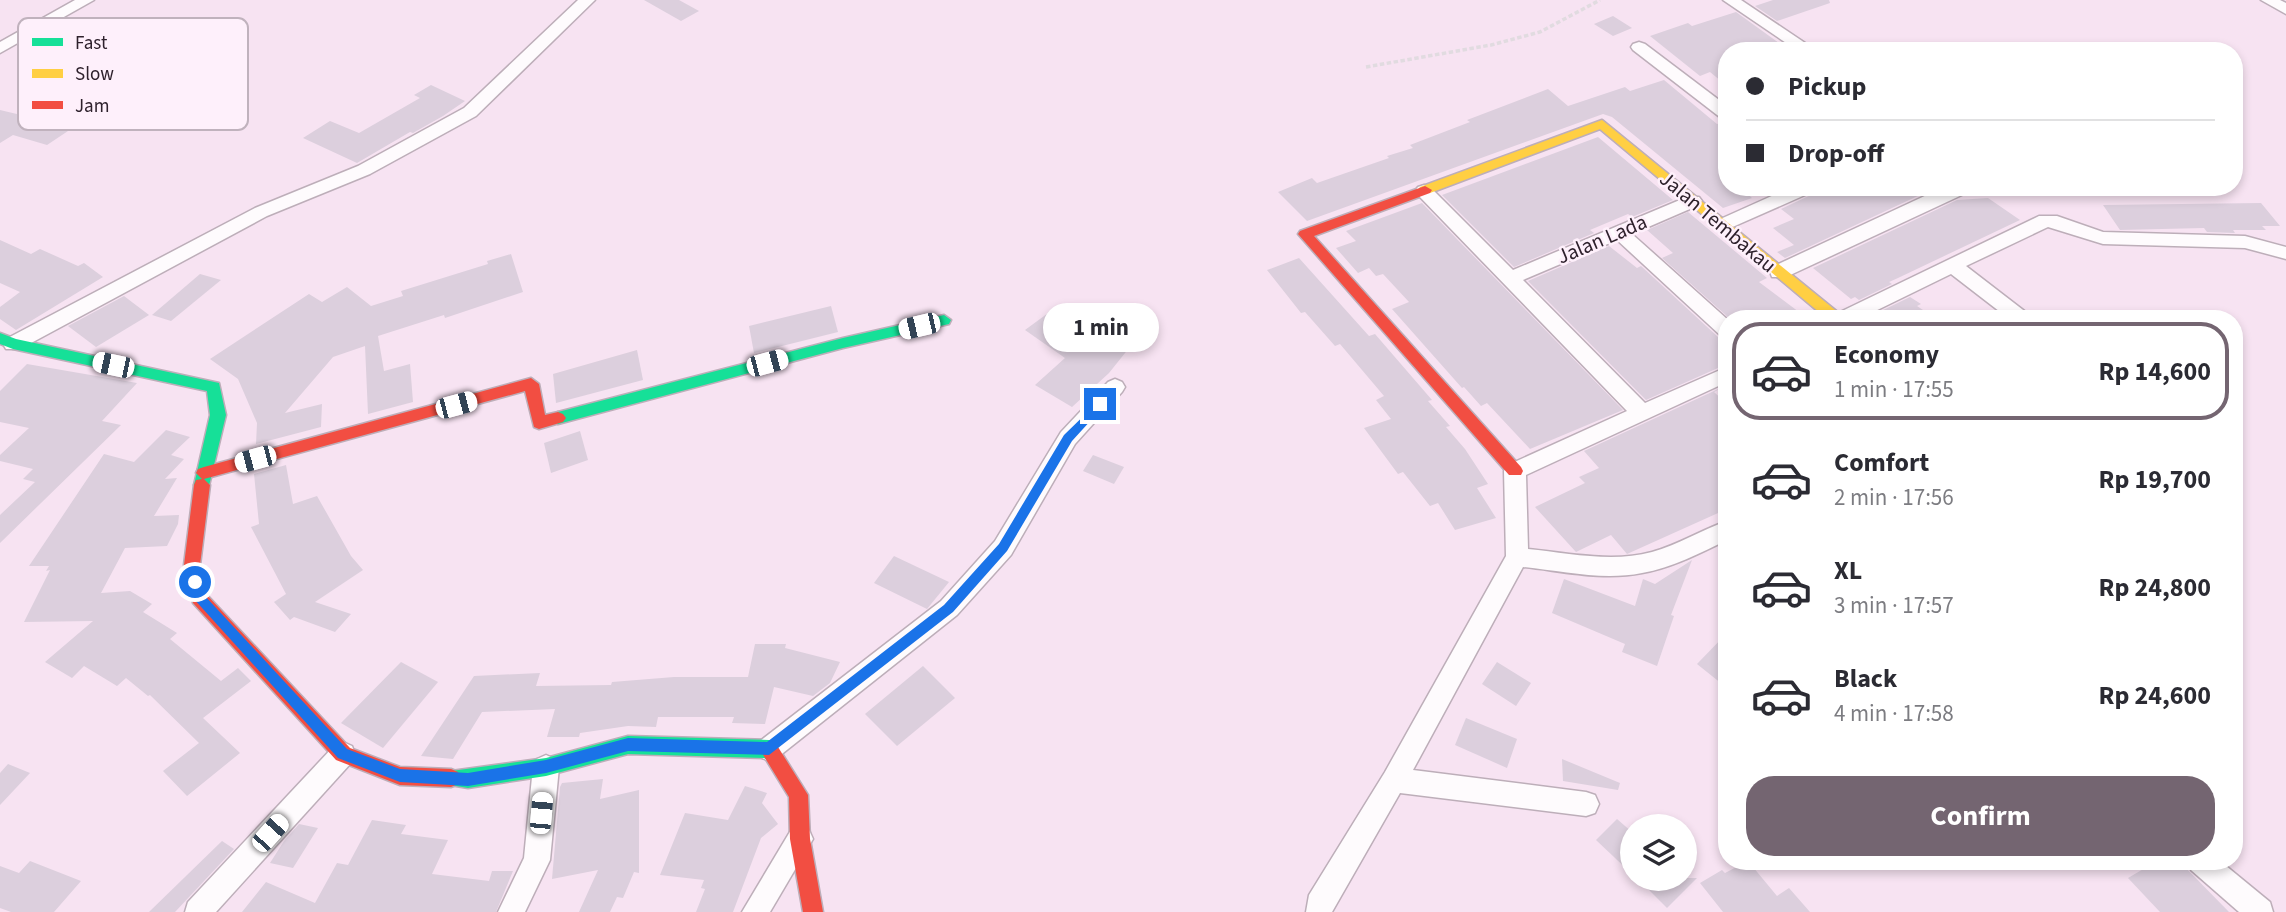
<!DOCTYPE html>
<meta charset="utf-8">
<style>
:root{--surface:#fff;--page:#f2f2f3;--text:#2b2b33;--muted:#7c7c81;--line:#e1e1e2;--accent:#746571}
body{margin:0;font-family:"Source Sans 3",sans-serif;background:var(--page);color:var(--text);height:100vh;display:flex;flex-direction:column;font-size:26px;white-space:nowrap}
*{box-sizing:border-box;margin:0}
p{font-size:23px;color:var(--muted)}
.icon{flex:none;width:38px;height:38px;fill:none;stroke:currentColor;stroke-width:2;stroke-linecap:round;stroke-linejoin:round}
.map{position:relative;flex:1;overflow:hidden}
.details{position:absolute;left:1718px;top:310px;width:525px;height:560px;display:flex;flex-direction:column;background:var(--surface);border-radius:28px;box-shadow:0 4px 10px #0003}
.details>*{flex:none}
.guide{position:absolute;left:1718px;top:42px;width:525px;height:154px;border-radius:28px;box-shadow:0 4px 10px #0003;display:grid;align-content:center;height:154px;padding:0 28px;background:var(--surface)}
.buttons{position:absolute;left:1620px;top:814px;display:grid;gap:14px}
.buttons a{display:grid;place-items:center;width:77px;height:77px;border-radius:50%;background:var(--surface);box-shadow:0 4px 10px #0003;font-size:35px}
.end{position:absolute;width:32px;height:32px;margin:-16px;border:9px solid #1a73e8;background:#fff;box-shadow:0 0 0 4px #fff}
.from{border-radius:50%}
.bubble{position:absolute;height:49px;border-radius:24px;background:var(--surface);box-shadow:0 4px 10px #0003;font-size:23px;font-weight:700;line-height:49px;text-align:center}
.car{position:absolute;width:21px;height:42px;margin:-21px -10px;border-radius:9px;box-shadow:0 0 5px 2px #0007;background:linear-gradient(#fff 24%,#345 0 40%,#fff 0 76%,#345 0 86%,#fff 0)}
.guide b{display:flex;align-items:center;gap:24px;height:66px;font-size:26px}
.guide b+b{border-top:2px solid var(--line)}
.guide i{width:18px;height:18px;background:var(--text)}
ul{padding:12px 0 0;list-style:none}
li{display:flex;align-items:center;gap:21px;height:98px;margin:0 14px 10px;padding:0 14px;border:4px solid transparent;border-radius:28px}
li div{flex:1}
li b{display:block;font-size:26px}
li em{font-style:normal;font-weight:700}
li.active{border-color:var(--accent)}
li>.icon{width:63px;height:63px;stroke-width:1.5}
.button{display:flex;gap:14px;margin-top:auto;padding:14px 28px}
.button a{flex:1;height:80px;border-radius:28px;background:var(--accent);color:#fff;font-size:28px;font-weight:700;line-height:80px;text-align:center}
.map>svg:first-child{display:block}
</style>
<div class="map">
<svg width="2286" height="912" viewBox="0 0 2286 912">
<rect width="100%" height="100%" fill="#f7e3f2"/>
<g fill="#dccfdd">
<path d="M644,0H679L699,11L681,21Z"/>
<path d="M1773,0H1829L1830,3L1777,21L1755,6Z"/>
<path d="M1736,12L1790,51H1756L1750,46L1727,51V86L1710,72L1700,76L1650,36L1688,23L1692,26Z"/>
<path d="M1613,16L1632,28L1613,36L1594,24Z"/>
<path d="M1664,80L1717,124L1727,121V187H1740L1752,198L1723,208L1612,117L1603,114L1307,221L1278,192L1312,178L1317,183L1389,158L1387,156L1413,148L1410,145L1470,122L1467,120L1548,89L1568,106L1625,87L1630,91Z"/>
<path d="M431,85L465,101L443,116L413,133L410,132L357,163L303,138L330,121L359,133L420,98L414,95Z"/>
<path d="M31,109L57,117L80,123L47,145L13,135L0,143V110L21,115Z"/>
<path d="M1598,137L1673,200L1632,217L1628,214L1590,230L1594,233L1514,267L1442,195Z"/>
<path d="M1819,187H1937L1785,258L1777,252L1794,245L1773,228L1794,219L1781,209L1815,193Z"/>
<path d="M1988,198L2020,220L1898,278L1889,282L1892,284L1859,300L1855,297L1851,299L1813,268L1957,200Z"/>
<path d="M1422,203L1623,410L1530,449L1487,403L1481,406L1464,387L1462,388L1392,309L1409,302L1383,274L1376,276L1369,268L1358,273L1336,248L1356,241L1346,231Z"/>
<path d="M2261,203L2280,226H2262L2266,230H2233L2235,233L2207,232L2204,228L2120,230L2103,205Z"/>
<path d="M1688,212L1767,278L1759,282L1807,318H1729L1662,258L1673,253L1647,230Z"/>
<path d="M0,240L31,254L40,249L78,266L84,263L103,277L16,330L0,319V307L20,292L0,283Z"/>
<path d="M1609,246L1637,268L1641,266L1718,337L1727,339V364L1646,400L1528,281Z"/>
<path d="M511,254L523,292L445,318L444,315L378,336L384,371L410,364L413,402L368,414L365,346L333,357L285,413L322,404L321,427L256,444L257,423L238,379L210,359L309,294L322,302L347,287L371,306L403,296L401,291L488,264L487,261Z"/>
<path d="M1299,258L1369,336L1375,334L1432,400L1428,401L1450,426L1446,427L1465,449L1488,484L1477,488L1496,518L1455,530L1438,503L1430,506L1403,472L1398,474L1364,428L1391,419L1376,400L1384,396L1340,344L1335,346L1305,312L1301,313L1267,270Z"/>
<path d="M200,274L221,280L171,321L152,315Z"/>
<path d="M124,296L149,315L96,347L68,326Z"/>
<path d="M1910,297L1921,304L1917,306L1935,318H1885L1877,313Z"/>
<path d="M831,306L838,332L754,353L749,326Z"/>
<path d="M1055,308L1093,333L1129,348L1109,373L1072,407L1035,385L1065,358L1025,330Z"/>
<path d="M637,350L643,380L556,403L553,374Z"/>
<path d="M27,364L137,383L102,421L121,425L0,543V515L35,482L23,479L33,469L0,461V455L29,428L0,422V391Z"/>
<path d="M1727,385L1714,392L1727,404V509L1627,554L1611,535L1576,552L1535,507L1585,483L1579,477L1599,468L1584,451Z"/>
<path d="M166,430L190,437L171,455L184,459L165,479L177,478L154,516L179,515L178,524L167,546L125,548L101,593L130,591L152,604L143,612L177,633L170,639L221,681L238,668L251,681L203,718L240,753L187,796L163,771L199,743L150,695L148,696L126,678L117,686L84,666L72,678L45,662L93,621L24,622L50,570L46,571L49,566H29L104,454L134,462Z"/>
<path d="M580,431L588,460L551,473L544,443Z"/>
<path d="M1093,455L1124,467L1114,484L1083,471Z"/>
<path d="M286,465L293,504L317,496L351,556L363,570L315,602L351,614L335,632L294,617L290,620L274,602L286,594L251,527L259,524L254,474Z"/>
<path d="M894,556L949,582L927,609L874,583Z"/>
<path d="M1692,560L1671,615L1674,616L1657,666L1622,652L1625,644L1552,613L1564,579L1635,606L1643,579L1655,584Z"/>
<path d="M1727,633V688L1697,664Z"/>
<path d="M755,644H786L785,648L840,662L830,683L813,696L774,687L765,724L732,723L734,717H658L656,727L628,726L580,733L579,737H547L555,709L482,712L453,759L421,756L474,676L540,673L536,686L611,685L612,682L674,677H748Z"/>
<path d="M401,662L438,682L383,748L341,723Z"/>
<path d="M1497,662L1531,683L1516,706L1482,684Z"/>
<path d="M923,666L955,698L897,746L865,714Z"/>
<path d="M1466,718L1517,739L1507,768L1455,745Z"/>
<path d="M1562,759L1620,783L1618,790L1563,781Z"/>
<path d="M8,764L30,773L0,805V773Z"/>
<path d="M603,779L600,799L639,790V873L634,872L623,898L617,897L610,912H579L598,870L552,879L560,787L562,783Z"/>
<path d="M745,786L767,793L762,803L778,824L761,838L733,912H696L705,889L701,888L704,880L660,875L685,813L728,820Z"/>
<path d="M1617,819L1633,833V875L1596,840Z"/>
<path d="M372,820L406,825L401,834L448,840L432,874L489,881L492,871H513L496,912H242L266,882L315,903L337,863L348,865Z"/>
<path d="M299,824L318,828L293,868L270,863L284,841Z"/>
<path d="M222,841L234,849L175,912H149Z"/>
<path d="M30,861L81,881L54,912H11L0,908V866L19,873Z"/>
<path d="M1748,861L1777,896L1789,888L1810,912H1723L1700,883L1722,870L1725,873Z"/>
<path d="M2157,861H2179L2229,912H2160L2128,878Z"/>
<path d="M1637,878H1697L1667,908Z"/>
</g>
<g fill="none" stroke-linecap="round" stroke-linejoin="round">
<g stroke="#bdaeb9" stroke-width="3">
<g id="street">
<path d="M75,0H94L0,53V42Z"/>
<path d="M578,0H595L476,116L370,174L267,216L20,349H6L3,344L6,339L255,208L358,166L464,108Z"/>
<path d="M1723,0H1741L1817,51H1798Z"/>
<path d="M2261,0H2280L2286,3V14Z"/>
<path d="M1639,42L1645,44L1727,106V119L1721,118L1633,50L1631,47L1633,44Z"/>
<path d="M1424,185L1430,187L1513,270L1687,197H1699L1702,201L1699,205L1632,234L1727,319V337L1720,335L1617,240L1523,280L1645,403L1727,367V382L1526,475L1528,549C1568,553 1612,563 1652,552C1678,545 1701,530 1727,521V540C1700,553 1672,568 1642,573C1603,581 1562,571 1523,567L1413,770L1586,792L1595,795L1599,804L1595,813L1586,816L1400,793L1332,912H1306L1309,895L1385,772L1506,556L1504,471L1508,465L1627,411L1418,195L1415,191L1418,187Z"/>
<path d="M1792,187H1817L1814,191L1728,229L1722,231L1713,225L1716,221Z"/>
<path d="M1944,187H1965L1967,190L1964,194L1786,277H1772L1770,272L1772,267Z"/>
<path d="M2039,216H2057L2103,232L2245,236L2286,247V259L2245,248L2103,244L2048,227L1966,266L2027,313L2029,318H2008L1951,274L1861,318H1835L1838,313Z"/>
<path d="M1115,379L1122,382L1125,387L1122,392L1075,444L1011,555L957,615L778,757L769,761L760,757L757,749L760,741L941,601L995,541L1061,432L1108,382Z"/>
<path d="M343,742L352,746L355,754L352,762L216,912H185L188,902L334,746Z"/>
<path d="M546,755L555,759L559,767L550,860L525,912H498L524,858L533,767L537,759Z"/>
<path d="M800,826L809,830L813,839L770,912H742L791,830Z"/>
<path d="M2187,861H2220L2270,902L2273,912H2239L2191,870Z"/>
</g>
</g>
<g stroke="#bdaeb9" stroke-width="3">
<g id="fast">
<path d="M944,315L951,320L949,324L843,348L558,424L550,418L558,412L843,338Z"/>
<path d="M0,333L16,339L219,383L226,415L208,490H196L194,485L210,415L207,391L13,349L0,344Z"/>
<path d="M628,736L769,740L776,743L780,753L778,759L771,762L764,758L628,754L546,776L468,788L444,784L442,778L444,772L546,758Z"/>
</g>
</g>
<g stroke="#bdaeb9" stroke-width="3">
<path id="slow" d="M1602,120L1840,314L1842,318H1826L1600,129L1430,193H1420L1418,190L1420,187Z"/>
</g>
<g stroke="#bdaeb9" stroke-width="3">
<g id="jam">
<path d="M1425,186L1432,190L1430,193L1314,236L1521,467L1523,471L1521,475H1509L1298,234L1300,231Z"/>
<path d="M531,378L539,384L545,415L558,412L563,414L566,418L563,422L539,429L534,427L525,391L204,479L210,485L200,565L207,595L350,748L400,767L451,769L458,772L460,778L458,784L451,787L400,785L336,760L193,603L184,565L194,485L196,480L202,479L196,473L198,469L204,467Z"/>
<path d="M771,744L778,747L808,795L810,839L823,912H803L790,839L789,797L762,753L764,747Z"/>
</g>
</g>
<path stroke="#e1dbe0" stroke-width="3.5" stroke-dasharray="4.5 2.5" stroke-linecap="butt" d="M1366,67L1491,45L1540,32L1600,0"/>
<use href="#street" fill="#fefbfd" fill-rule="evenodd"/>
<use href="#fast" fill="#16e098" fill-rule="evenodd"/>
<use href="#slow" fill="#ffcf43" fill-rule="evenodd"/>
<use href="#jam" fill="#f24e42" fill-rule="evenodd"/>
</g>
<path fill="#1a73e8" d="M1100,400L1103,401V407L1072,441L1007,551L953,612L769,755L628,751L546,773L468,786L400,782L338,758L193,598L189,582L195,576L202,582L205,596L347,749L400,769L468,773L546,760L628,738L767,742L944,605L999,544L1064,435Z"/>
<g text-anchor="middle" stroke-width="5" stroke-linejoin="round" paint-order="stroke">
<g font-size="21" fill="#2e212c" stroke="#fef0fb">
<text transform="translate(1718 222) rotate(40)" y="7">Jalan Tembakau</text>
<text transform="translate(1602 239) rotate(-23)" y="7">Jalan Lada</text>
</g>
</g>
<rect x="18" y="18" width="230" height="112" rx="10" fill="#fef0fb" stroke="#c0b2bd" stroke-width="2"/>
<rect x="32" y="38" width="31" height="8" fill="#16e098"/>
<rect x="32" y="69" width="31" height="9" fill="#ffcf43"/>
<rect x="32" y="101" width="31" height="8" fill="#f24e42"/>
<g font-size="19" fill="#2e212c">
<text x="75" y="49">Fast</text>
<text x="75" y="80">Slow</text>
<text x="75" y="112">Jam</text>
</g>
</svg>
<div class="buttons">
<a><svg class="icon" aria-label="layers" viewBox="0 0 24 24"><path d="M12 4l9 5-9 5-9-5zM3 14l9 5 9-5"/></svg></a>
</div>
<i class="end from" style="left:195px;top:582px"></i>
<i class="end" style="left:1100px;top:404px"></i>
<div class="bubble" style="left:1043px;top:303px;width:116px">1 min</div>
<i class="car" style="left:919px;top:326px;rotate:257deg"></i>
<i class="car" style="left:767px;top:363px;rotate:75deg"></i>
<i class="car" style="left:113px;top:365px;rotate:282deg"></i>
<i class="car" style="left:456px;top:405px;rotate:75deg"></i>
<i class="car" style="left:255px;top:459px;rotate:255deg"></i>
<i class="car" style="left:541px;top:813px;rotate:5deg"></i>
<i class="car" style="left:270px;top:833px;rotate:42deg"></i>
<div class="guide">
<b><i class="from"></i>Pickup</b>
<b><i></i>Drop-off</b>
</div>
<section class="details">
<ul>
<li class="active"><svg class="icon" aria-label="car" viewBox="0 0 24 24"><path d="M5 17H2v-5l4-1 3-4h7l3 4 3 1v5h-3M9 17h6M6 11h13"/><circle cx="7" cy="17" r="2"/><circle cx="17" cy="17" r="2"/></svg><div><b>Economy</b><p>1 min · 17:55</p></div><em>Rp 14,600</em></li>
<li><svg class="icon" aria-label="car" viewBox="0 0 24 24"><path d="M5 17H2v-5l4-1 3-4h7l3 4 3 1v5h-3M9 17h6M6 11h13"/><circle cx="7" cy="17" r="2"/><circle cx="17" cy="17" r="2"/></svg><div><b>Comfort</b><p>2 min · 17:56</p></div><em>Rp 19,700</em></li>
<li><svg class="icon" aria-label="car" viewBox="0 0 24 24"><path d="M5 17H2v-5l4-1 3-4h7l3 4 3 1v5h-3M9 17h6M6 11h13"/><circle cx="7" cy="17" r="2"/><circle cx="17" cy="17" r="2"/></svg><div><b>XL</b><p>3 min · 17:57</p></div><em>Rp 24,800</em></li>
<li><svg class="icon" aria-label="car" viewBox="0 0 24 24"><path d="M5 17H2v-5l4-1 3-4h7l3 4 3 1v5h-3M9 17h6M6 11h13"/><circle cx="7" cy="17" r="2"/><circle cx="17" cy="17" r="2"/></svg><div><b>Black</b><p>4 min · 17:58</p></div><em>Rp 24,600</em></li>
</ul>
<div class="button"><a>Confirm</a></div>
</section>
</div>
